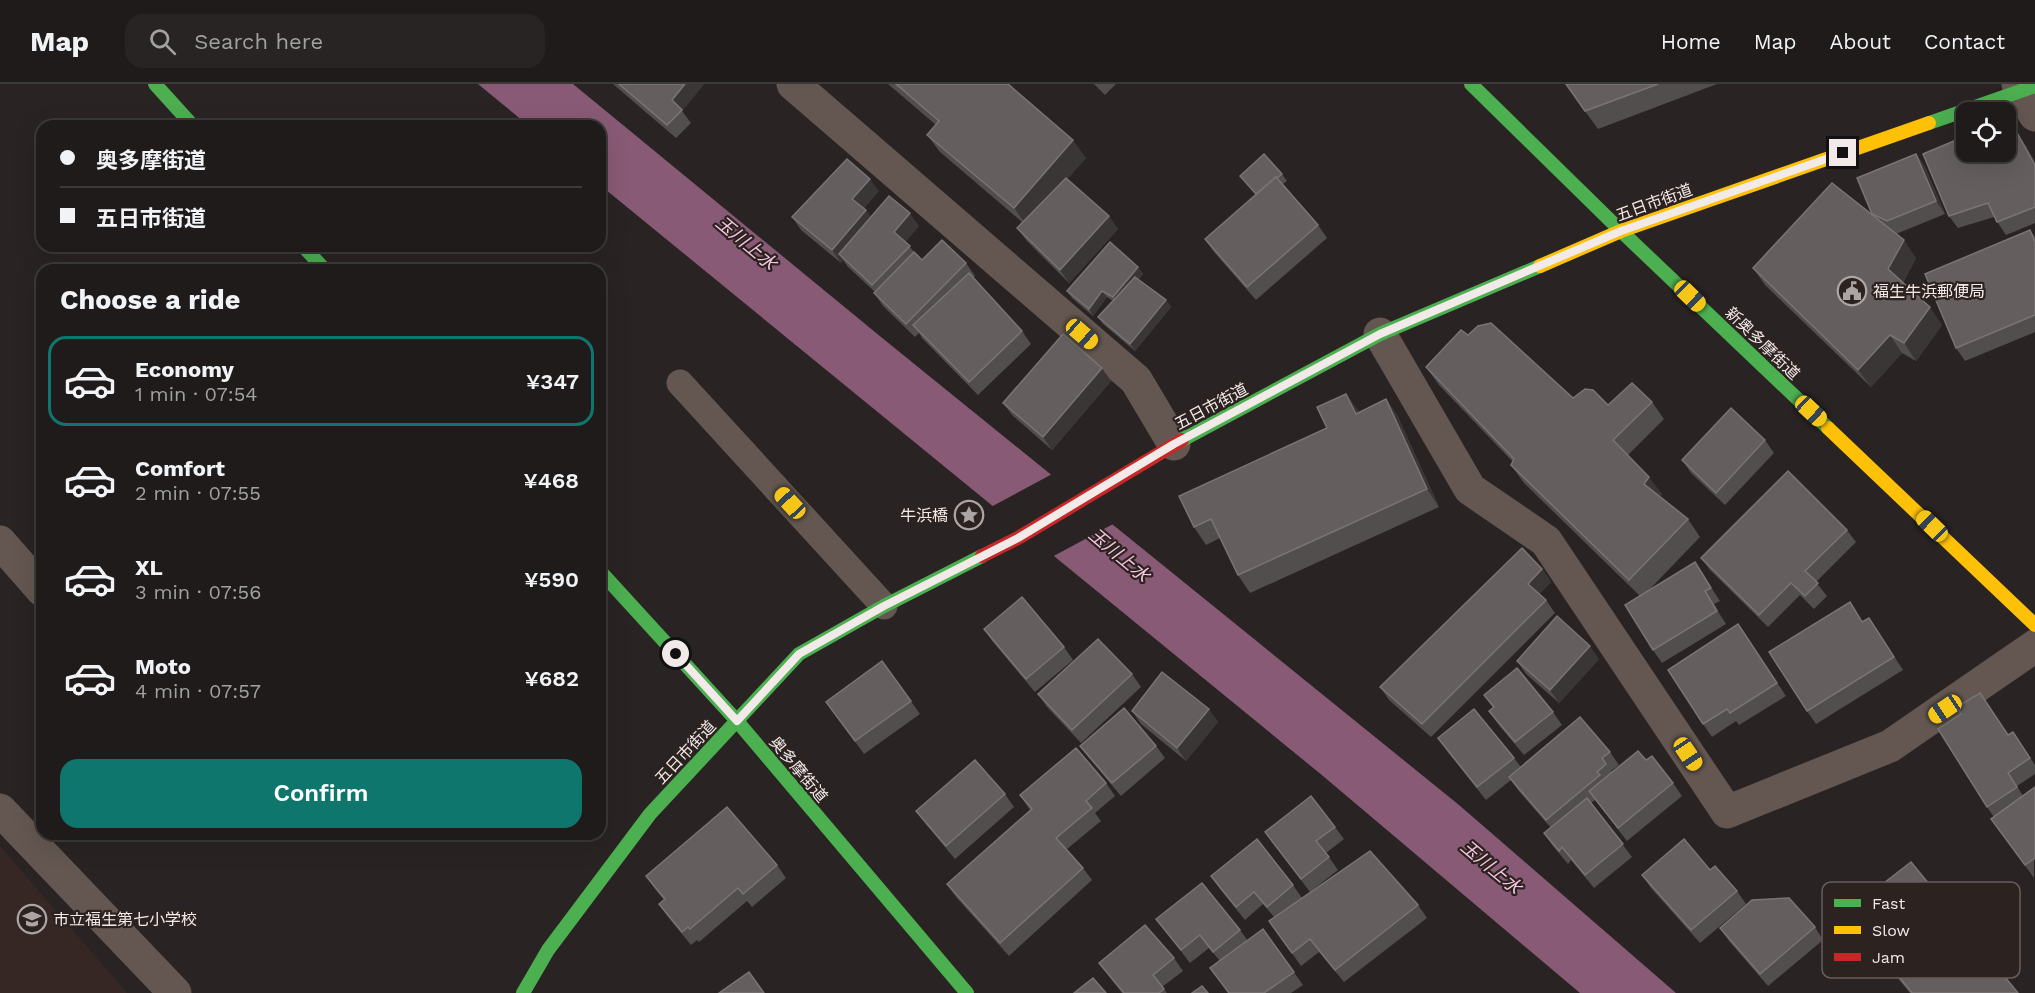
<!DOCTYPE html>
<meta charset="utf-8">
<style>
:root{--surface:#1f1b1a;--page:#272423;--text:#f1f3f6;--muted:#a1a1a2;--line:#3c3939;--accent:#0f766e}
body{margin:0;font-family:"Work Sans","Noto Sans JP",sans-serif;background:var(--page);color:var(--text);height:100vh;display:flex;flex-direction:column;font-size:22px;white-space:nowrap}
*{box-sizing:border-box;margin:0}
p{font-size:20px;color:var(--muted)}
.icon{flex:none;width:33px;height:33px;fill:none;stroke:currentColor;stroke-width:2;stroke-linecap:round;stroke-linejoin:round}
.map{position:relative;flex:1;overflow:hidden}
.drawer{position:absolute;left:36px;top:180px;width:570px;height:576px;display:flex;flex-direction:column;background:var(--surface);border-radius:18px;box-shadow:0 6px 24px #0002,0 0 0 2px var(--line)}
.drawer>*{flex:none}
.hud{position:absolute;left:36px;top:36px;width:570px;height:132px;border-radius:18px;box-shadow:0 6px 24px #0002,0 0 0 2px var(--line);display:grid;align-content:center;height:132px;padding:0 24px;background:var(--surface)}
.buttons{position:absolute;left:1956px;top:18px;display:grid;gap:12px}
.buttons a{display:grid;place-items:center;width:60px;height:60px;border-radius:12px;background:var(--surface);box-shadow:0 6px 24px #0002,0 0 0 2px var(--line);font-size:30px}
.end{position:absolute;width:27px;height:27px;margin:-14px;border:8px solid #f2eae9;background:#111;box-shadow:0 0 0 3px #111}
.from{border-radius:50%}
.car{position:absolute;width:18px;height:36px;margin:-18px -9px;border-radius:8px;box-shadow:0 0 4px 2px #0007;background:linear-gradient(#f5c518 24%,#345 0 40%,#f5c518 0 76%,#345 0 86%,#f5c518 0)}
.hud b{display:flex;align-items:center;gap:21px;height:57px;font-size:22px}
.hud b+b{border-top:2px solid var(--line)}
.hud i{width:15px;height:15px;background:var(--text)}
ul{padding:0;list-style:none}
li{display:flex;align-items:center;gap:18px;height:90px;margin:0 12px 9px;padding:0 12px;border:3px solid transparent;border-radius:18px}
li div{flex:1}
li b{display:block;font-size:22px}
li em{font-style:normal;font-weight:600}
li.on{border-color:var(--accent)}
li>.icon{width:54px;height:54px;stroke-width:1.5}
h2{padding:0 24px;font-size:27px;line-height:72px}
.primary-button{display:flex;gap:12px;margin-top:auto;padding:12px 24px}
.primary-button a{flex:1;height:69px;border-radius:18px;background:var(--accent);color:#fff;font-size:24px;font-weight:600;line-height:69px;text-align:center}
header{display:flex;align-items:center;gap:36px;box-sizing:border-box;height:84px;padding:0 30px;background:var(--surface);border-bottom:2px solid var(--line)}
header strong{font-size:28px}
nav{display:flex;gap:33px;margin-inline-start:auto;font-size:21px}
.search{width:420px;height:54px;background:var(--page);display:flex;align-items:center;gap:15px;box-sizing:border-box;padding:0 21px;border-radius:18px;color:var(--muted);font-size:22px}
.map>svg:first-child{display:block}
</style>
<header>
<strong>Map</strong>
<div class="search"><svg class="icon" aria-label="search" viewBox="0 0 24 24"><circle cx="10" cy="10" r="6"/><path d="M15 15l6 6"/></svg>Search here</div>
<nav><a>Home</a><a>Map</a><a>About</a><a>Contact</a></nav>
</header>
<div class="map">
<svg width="2035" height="909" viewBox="0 0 2035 909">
<rect width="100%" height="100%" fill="#292423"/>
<path fill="#362725" d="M0,762L127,909H0Z"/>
<path fill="#895a75" d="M478,0H573L881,253L1459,721L1676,909H1580L1323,692L600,101V42H529Z"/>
<path fill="#292423" d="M1054,389L1115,439L1050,474L989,424Z"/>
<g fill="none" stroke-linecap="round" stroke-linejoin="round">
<path stroke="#645751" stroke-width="27" d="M680,299L884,522"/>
<g stroke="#645751" stroke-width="33">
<path d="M793,0L1136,296L1174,360"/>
<path d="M2018,0L2035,31"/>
<path d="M1380,250L1470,405L1546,457L1727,728L1890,662L2035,562"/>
<path d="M0,458L42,506"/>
<path d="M0,726L175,909"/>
</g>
<g stroke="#4caf50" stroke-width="14">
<path d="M155,0L193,42"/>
<path d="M1471,0L1621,147L1828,344"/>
<path d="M1929,39L2035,2"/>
<path d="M303,162L325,186"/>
<path d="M1182,356L1380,250L1540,182"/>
<path d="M600,487L737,637L967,909"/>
<path d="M523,909L548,866L650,730L799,570L884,522L982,472"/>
</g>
<g stroke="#ffc107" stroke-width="14">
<path d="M1540,182L1621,147L1929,39"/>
<path d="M1828,344L2035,541"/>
</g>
<path stroke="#c62828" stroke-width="14" d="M982,472L1018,454L1182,356"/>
</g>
<g fill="#534e4e">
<path d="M613,0H704L682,27L691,39L676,54Z"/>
<path d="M888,0H1009L1086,74L1067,95L1118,145L1069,199L1026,156L1017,144L1022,138L940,68L927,51L936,41Z"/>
<path d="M1094,0H1116L1105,11Z"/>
<path d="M1565,0H1717L1598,45Z"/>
<path d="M2025,60L2035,78V139L2006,151L1994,133L1958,144L1949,132Z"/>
<path d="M1916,70L1925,83L1945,130L1896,150L1916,174L1903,199L1942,241L1916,277L1902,269L1871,303L1765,201L1753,184L1873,132L1872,130Z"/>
<path d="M1282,90L1287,97L1283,100L1318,141L1327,154L1256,216L1214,168L1205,155L1256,111L1240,92Z"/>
<path d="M879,107L864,124L871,133L919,142L905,158L922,176L966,179L975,192L973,194L1022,247L1031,260L978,311L922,254L919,249L915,253L883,222L874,209L875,208L848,183L843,176L841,179L801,146L792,133Z"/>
<path d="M2030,146L2035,153V248L1965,277L1956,264Z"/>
<path d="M1138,183L1143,190L1138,196L1166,216L1171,223L1135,267L1103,240L1098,233L1113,217L1107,213L1093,232L1072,214L1067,207Z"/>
<path d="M1426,283L1608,321L1652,318L1664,335L1628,371L1662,410L1660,413L1688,435L1700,453L1648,507L1695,478L1720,517L1714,520L1726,540L1662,579L1653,566L1640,512L1524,399L1511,381L1513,378L1439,301Z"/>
<path d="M1111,297L1052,366L1012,331L1003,319Z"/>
<path d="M1386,315L1398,333L1439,423L1250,509L1238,491L1220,454L1206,461L1194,443L1327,344Z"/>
<path d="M1765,356L1774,369L1725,421L1691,389L1682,376Z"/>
<path d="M1847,446L1856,458L1816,498L1827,512L1814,525L1800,511L1768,543L1710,486L1701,474Z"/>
<path d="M1542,485L1551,498L1539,510L1546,516L1555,529L1431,653L1389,616L1380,603Z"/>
<path d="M1863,537L1878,547L1903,586L1816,640L1807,627Z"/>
<path d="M1738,540L1786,612L1739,641L1736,637L1712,653L1703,640Z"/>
<path d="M984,545L1064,563L1073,576L1035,608L993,558Z"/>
<path d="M1599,575L1559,619L1526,590L1517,577Z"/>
<path d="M882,577L920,630L864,670L826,618Z"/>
<path d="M1132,590L1141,603L1081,659L1047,623L1038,610Z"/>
<path d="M1980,609L2008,651L2013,648L2035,681V690L2017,702L2023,712L2035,703L2034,794L1991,735L1994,733L1987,723L1961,630Z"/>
<path d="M1484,611L1553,628L1562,641L1524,671L1498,640L1489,627L1493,624Z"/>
<path d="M1132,627L1218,638L1186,677L1141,640Z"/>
<path d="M1438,654L1514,674L1521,683L1610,668L1619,681L1611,687L1612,688L1646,676L1673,699L1682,712L1627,757L1595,716L1591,719L1632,773L1594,804L1571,776L1568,780L1553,762L1544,749L1551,744L1518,706L1511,696L1486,716L1447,667Z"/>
<path d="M1080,662H1156L1165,674L1121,712L1089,674Z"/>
<path d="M1106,699L1115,712L1095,729L1101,737L1067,765L1083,784L1092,796L1009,872L956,813L947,800L1030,726L1020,711Z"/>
<path d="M1005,710L1014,723L955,775L925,739L916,727Z"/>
<path d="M1335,743L1344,755L1326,769L1338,786L1310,808L1265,748Z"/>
<path d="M777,781L786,794L752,823L747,817L699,858L697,856L691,861L668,833L659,820L664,816L655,805L646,792Z"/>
<path d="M1710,786L1737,807L1746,820L1700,859L1651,804L1642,791Z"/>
<path d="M1211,792L1293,801L1302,814L1418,821L1427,834L1344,898L1319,868L1301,882L1269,837L1274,833L1263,820L1245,836L1220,805Z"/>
<path d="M1880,802L2018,909H1910L1876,868L1864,850L1894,821Z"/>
<path d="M1156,835L1240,846L1248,857L1263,845L1303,901L1291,909H1228L1220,877L1209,864L1190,879Z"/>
<path d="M1815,843L1823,856L1768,902L1729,857L1720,844Z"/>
<path d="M1174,874L1183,887L1162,903L1167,909H1122L1099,879Z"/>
</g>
<g fill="#3b3636">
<path d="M685,0H704L682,27L672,16Z"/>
<path d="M2016,47L2025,60L2035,78V81Z"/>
<path d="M1073,56L1086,74L1027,142L1014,124Z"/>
<path d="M1916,70L1925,83L1945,130L1936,117Z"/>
<path d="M870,95L879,107L861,128L852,115Z"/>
<path d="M866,126L875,139L839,170L843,176L841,179L832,166Z"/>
<path d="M910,129L919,142L903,161L894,148Z"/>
<path d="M1109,132L1118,145L1069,199L1060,186Z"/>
<path d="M1904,156L1916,174L1901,203L1888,185Z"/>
<path d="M1138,183L1143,190L1118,220L1113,213Z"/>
<path d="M1102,207L1107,213L1093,232L1089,225Z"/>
<path d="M1166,216L1171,223L1135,267L1130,260Z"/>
<path d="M1930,223L1942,241L1916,277L1904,259Z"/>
<path d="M1890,251L1902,269L1871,303L1858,286Z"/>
<path d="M1102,284L1111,297L1052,366L1043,353Z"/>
<path d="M1346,310L1359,327L1368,348L1356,330Z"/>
<path d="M1386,315L1398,333L1439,423L1427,405Z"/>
<path d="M1649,393L1662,410L1656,417L1644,400Z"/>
<path d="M1695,478L1704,491L1720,517L1711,504Z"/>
<path d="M1542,485L1551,498L1537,513L1528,500Z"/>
<path d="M1705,507L1714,520L1726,540L1717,527Z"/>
<path d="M1869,534L1878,547L1903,586L1894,573Z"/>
<path d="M1590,562L1599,575L1559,619L1550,606Z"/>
<path d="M1209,625L1218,638L1186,677L1177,664Z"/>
</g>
<g fill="#645f5e" stroke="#7a7474" stroke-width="1.5">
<path d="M619,0H685L672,16L682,26L667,41Z"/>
<path d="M896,0H1008L1073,56L1014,124L927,51L939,37Z"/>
<path d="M1566,0H1658L1585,27Z"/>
<path d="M2006,44L2016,47L2035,81V123L1997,138L1988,119L1949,132L1923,70L1966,52V68H2006Z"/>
<path d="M1264,70L1282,90L1277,94L1276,93L1256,110L1240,92Z"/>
<path d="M1916,70L1936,117L1887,137L1872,130L1857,94Z"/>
<path d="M847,75L870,95L852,115L866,126L832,166L792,133Z"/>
<path d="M1276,93L1318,141L1247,203L1205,155Z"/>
<path d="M1066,94L1109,132L1060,186L1017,144Z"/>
<path d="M1832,99L1904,156L1888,185L1930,223L1904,259L1890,251L1858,286L1753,184Z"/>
<path d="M889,112L910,129L894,148L910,162L872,201L839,170Z"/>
<path d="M2030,146L2035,158V231L1956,264L1925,190Z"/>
<path d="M942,156L966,179L906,240L874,209L914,168L922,176Z"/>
<path d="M1110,158L1138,183L1113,213L1102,207L1089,225L1067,207Z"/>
<path d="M969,189L1022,247L969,298L913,241Z"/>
<path d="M1135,193L1166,216L1130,260L1098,233Z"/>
<path d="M1491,239L1573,314L1585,305L1593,306L1608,321L1632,299L1652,318L1613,356L1649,393L1644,400L1688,435L1629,496L1511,381L1514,375L1426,283L1461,246L1468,251L1478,242Z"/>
<path d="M1063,250L1102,284L1043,353L1003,319Z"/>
<path d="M1346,310L1356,330L1386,315L1427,405L1238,491L1211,435L1194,443L1179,412L1327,344L1317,323Z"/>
<path d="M1731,324L1765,356L1716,409L1682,376Z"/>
<path d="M1788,387L1847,446L1805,487L1818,499L1805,512L1791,499L1759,531L1701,474Z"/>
<path d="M1522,464L1542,485L1528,500L1546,516L1422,640L1380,603Z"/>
<path d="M1695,478L1711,504L1705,507L1717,527L1653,566L1625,521Z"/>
<path d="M1022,513L1064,563L1026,595L984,545Z"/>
<path d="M1850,518L1862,538L1869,534L1894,573L1807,627L1769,568Z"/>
<path d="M1557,532L1590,562L1550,606L1517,577Z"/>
<path d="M1738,540L1777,599L1730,629L1727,625L1703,640L1668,586Z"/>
<path d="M1098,555L1132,590L1072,646L1038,610Z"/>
<path d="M882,577L911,617L855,657L826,618Z"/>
<path d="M1517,584L1553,628L1515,658L1489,627L1494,623L1484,611Z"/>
<path d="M1162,588L1209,625L1177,664L1132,627Z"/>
<path d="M1980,609L2008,651L2013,648L2030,674L2008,689L2017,703L1987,723L1938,645L1961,630L1957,623Z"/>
<path d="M1124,624L1156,662L1112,699L1080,662Z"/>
<path d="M1474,625L1514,674L1477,703L1438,654Z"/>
<path d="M1580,633L1610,668L1602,674L1606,680L1597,688L1600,691L1546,736L1509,693Z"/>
<path d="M1076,664L1106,699L1086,717L1092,724L1056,754L1083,784L1000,859L947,800L1032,725L1020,711Z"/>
<path d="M1638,667L1646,676L1652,672L1673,699L1618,744L1589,707Z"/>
<path d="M975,676L1005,710L946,762L916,727Z"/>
<path d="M2035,703V774L2025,781L1991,735Z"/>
<path d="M1311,712L1335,743L1316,757L1329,773L1301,795L1265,748Z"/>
<path d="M1587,714L1623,760L1585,791L1562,763L1559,767L1544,749Z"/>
<path d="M727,723L777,781L743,810L738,804L690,845L688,843L682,848L659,820L665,815L646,792Z"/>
<path d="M1257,755L1293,801L1267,823L1254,808L1236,823L1211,792Z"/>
<path d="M1684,755L1710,786L1715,782L1737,807L1691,846L1642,791Z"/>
<path d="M1370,767L1418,821L1335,886L1310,855L1292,869L1269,837Z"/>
<path d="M1911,778L2018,909H1912L1864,850L1895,820L1880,802Z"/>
<path d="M1202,799L1240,846L1213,868L1200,851L1181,866L1156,835Z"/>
<path d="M1789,814L1815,843L1760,890L1720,844L1752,816Z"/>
<path d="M1145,841L1174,874L1153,891L1164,905L1159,909H1124L1099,879Z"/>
<path d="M1263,845L1294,888L1264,909H1229L1210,884Z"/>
<path d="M749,888L764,909H719Z"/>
<path d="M1093,894L1106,909H1074Z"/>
<path d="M1202,902L1208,909H1192Z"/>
</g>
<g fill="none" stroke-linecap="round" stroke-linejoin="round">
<path stroke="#f2eae9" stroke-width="8" d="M676,570L737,637L799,570L884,522L1018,454L1174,360L1380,250L1621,147L1843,69"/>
</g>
<defs>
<g id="civic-ring" transform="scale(1.5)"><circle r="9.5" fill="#2c2220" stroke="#aca5a4" stroke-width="1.5"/><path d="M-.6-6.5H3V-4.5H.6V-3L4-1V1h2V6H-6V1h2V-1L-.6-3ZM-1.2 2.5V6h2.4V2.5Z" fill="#aca5a4"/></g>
<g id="sight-ring" transform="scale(1.5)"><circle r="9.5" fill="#2c2220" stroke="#aca5a4" stroke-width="1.5"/><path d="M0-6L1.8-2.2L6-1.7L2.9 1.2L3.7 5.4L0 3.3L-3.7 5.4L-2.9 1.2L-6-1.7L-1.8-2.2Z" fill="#aca5a4"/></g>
<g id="school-ring" transform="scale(1.5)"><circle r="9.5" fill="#2c2220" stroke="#aca5a4" stroke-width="1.5"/><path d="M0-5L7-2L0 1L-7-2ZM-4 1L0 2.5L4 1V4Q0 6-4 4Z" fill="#aca5a4"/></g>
</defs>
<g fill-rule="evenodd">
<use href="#civic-ring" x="1852" y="207"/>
<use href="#sight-ring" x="969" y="431"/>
<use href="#school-ring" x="32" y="835"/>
</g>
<g text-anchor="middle" stroke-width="4.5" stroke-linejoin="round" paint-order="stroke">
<g font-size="16" fill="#f2eae9" stroke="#2c2220">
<text transform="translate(1654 118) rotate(-20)" y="6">五日市街道</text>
<text transform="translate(1763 259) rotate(44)" y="6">新奥多摩街道</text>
<text transform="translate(1211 322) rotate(-28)" y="6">五日市街道</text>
<text transform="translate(685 668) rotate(-47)" y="6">五日市街道</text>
<text transform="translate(799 685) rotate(50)" y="6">奥多摩街道</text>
</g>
<g font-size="16" fill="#f2eae9" stroke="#2c2220" text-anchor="start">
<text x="1873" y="213">福生牛浜郵便局</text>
<text x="948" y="437" text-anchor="end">牛浜橋</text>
<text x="53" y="841">市立福生第七小学校</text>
</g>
<g font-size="18" font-style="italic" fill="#f6c6e2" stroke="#2c2220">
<text transform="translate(746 159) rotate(40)" y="6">玉川上水</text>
<text transform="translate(1119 471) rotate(40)" y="6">玉川上水</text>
<text transform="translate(1491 783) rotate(40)" y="6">玉川上水</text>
</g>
</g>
<rect x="1822" y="798" width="198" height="96" rx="9" fill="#2c2220" stroke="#675e5c" stroke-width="1.5"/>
<rect x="1834" y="815" width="27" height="8" fill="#4caf50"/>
<rect x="1834" y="842" width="27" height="8" fill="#ffc107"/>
<rect x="1834" y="869" width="27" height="8" fill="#c62828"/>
<g font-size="16" fill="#f2eae9">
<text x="1872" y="825">Fast</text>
<text x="1872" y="852">Slow</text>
<text x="1872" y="879">Jam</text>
</g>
</svg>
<div class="buttons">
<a><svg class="icon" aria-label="locate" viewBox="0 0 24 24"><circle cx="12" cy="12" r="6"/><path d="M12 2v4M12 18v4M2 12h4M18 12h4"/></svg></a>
</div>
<i class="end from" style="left:676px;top:570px"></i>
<i class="end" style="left:1843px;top:69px"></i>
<i class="car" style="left:1690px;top:212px;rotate:134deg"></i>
<i class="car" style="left:1082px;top:250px;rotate:131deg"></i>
<i class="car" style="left:1811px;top:327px;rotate:133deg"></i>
<i class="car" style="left:790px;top:419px;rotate:317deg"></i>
<i class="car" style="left:1932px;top:442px;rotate:314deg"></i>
<i class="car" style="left:1945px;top:625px;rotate:236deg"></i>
<i class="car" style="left:1688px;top:670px;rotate:146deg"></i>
<div class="hud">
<b><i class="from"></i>奥多摩街道</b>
<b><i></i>五日市街道</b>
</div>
<section class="drawer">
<h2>Choose a ride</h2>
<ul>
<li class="on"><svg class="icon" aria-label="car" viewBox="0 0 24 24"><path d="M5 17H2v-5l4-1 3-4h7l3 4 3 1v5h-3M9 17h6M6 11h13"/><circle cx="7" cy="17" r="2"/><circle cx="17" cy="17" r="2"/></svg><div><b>Economy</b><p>1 min · 07:54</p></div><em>¥347</em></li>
<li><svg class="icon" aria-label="car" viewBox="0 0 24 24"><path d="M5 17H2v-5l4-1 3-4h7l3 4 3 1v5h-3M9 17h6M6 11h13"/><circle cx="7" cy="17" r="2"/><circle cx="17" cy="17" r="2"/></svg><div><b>Comfort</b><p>2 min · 07:55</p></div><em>¥468</em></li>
<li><svg class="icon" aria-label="car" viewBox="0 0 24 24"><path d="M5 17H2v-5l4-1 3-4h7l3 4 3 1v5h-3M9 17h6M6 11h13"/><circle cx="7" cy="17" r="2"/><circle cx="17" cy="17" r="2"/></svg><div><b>XL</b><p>3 min · 07:56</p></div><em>¥590</em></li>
<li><svg class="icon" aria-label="car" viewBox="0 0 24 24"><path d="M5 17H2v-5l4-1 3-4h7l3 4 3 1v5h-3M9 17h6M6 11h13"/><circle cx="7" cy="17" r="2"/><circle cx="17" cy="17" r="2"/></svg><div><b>Moto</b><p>4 min · 07:57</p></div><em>¥682</em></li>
</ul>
<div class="primary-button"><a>Confirm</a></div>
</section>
</div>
